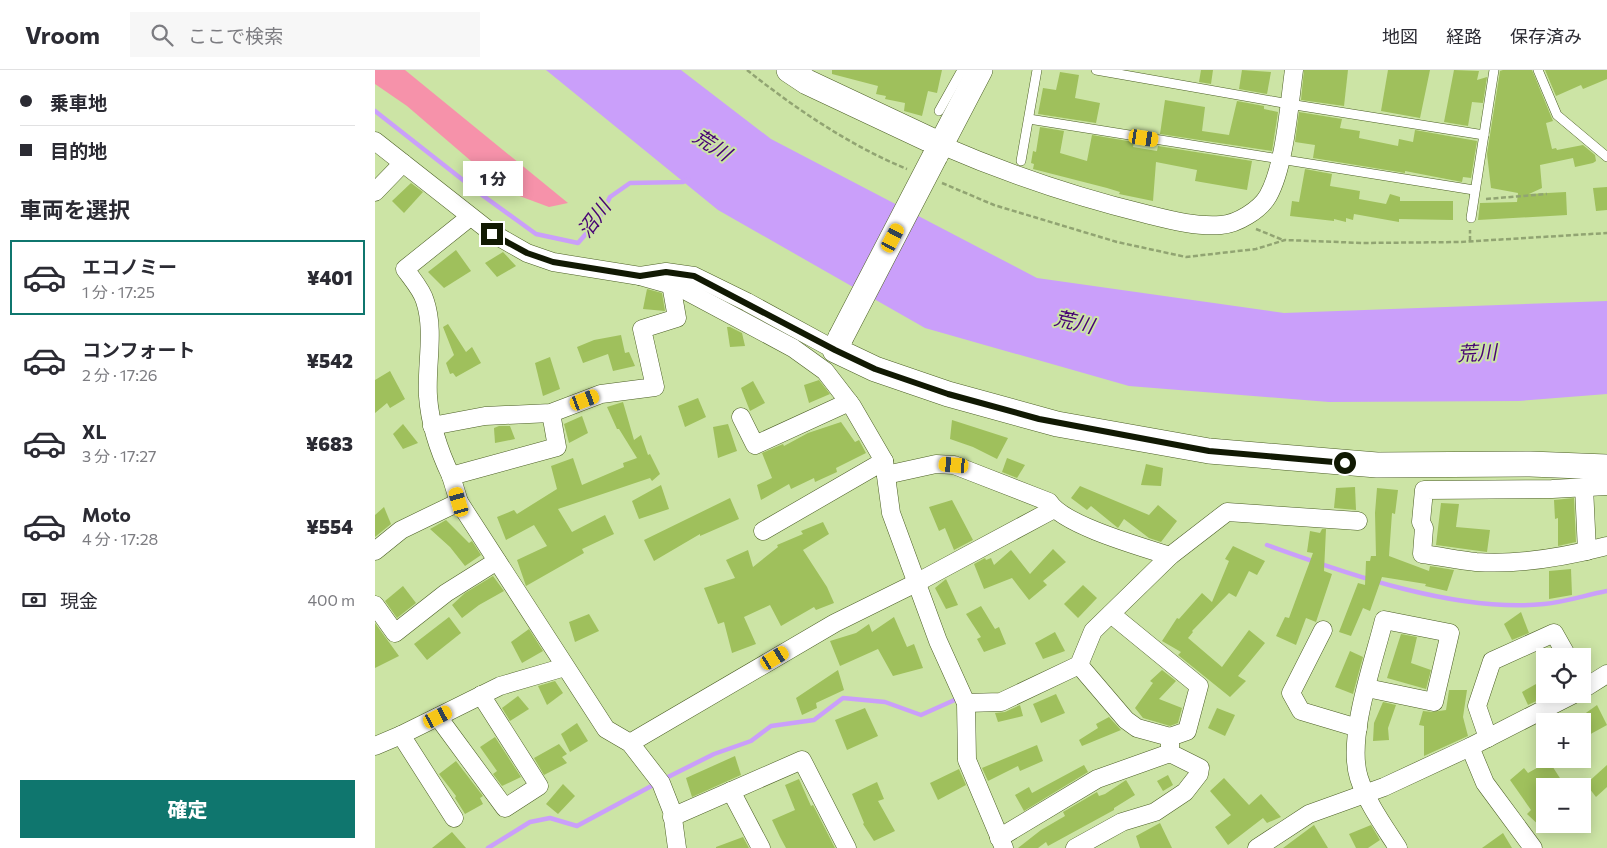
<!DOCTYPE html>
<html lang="ja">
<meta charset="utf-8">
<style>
:root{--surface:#fff;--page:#f7f7f7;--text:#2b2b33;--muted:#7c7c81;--line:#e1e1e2;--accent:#0f766e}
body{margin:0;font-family:Commissioner,"Noto Sans JP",sans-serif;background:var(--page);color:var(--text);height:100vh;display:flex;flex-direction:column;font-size:19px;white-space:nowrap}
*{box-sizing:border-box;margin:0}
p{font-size:16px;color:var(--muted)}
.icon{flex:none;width:28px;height:28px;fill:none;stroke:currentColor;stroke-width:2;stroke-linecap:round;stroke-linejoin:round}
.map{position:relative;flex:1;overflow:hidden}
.panel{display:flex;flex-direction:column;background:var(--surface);width:375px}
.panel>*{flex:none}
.guide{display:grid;align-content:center;height:110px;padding:0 20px;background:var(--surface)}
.controls{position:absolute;left:1161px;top:578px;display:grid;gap:10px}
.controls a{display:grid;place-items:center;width:55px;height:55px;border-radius:0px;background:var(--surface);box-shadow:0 2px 12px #0003;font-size:25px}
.end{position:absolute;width:22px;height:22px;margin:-11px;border:6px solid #111903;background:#fff;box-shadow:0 0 0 2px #fff}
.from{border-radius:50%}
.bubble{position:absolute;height:35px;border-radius:0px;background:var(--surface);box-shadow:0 2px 12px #0003;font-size:16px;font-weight:800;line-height:35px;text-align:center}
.car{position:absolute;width:15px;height:30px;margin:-15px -8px;border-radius:6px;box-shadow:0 0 4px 1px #0007;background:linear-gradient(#f5c518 24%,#345 0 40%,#f5c518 0 76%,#345 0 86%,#f5c518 0)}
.guide b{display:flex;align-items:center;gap:18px;height:48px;font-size:19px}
.guide b+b{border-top:1px solid var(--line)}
.guide i{width:12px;height:12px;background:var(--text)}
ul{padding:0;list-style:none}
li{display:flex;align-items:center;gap:15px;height:75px;margin:0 10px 8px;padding:0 10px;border:2px solid transparent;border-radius:0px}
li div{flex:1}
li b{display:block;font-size:19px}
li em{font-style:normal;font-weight:800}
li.selected{border-color:var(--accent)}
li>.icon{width:45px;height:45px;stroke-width:1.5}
h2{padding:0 20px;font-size:22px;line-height:60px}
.pay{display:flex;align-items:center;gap:12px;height:55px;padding:0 20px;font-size:19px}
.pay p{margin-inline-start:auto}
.cta{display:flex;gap:10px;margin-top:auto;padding:10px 20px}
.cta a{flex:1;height:58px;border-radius:0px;background:var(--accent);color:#fff;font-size:20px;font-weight:800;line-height:58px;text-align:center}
header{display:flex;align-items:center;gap:30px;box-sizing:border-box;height:70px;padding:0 25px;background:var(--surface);border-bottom:1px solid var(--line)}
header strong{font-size:24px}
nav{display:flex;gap:28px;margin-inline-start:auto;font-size:18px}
.search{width:350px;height:45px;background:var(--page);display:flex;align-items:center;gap:12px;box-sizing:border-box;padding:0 18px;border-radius:0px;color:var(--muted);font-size:19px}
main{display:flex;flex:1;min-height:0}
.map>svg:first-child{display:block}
</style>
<header>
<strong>Vroom</strong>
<div class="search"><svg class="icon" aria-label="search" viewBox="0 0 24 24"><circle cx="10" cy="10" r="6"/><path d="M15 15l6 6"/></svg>ここで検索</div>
<nav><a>地図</a><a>経路</a><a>保存済み</a></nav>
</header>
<main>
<section class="panel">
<div class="guide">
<b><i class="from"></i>乗車地</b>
<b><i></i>目的地</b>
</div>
<h2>車両を選択</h2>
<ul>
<li class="selected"><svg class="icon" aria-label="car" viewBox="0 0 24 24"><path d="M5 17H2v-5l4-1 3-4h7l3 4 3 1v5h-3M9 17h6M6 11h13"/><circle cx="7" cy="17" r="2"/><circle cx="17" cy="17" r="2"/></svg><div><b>エコノミー</b><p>1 分 · 17:25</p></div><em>¥401</em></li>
<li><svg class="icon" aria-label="car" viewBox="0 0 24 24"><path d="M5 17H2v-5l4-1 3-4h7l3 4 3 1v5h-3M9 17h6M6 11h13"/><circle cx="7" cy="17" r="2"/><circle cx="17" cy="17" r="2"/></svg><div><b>コンフォート</b><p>2 分 · 17:26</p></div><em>¥542</em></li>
<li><svg class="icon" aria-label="car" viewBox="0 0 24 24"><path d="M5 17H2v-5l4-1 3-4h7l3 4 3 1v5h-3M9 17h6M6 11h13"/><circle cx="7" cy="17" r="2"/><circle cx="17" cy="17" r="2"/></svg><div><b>XL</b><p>3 分 · 17:27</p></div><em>¥683</em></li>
<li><svg class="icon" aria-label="car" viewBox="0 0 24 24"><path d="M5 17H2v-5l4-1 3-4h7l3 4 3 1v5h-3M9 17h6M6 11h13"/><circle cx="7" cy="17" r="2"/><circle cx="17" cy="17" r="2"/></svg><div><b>Moto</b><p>4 分 · 17:28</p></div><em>¥554</em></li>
</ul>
<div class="pay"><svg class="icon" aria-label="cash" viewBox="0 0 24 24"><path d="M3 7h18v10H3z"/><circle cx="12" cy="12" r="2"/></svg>現金<p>400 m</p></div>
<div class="cta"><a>確定</a></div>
</section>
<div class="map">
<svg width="1232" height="778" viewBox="0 0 1232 778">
<rect width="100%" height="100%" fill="#cce4a5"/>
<path fill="#f692aa" d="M0,0H30L193,133L174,137L131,121L32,36L0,14Z"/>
<path fill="#ca9ffa" d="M171,0H306L396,69L662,208L909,243L1232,231V324L1144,331L954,332L754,316L550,258L343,140Z"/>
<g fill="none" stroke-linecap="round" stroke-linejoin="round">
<g stroke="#ca9ffa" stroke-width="4.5">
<path d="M0,41L107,125L161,164L203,173L224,149L235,127L255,113L308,112L313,109"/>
<path d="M892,475C972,504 1083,543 1169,534C1190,532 1211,525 1232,521"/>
<path d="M289,709L339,684L376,671L396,656L439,650L468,628L510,632L546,645L584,628"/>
<path d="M113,778L155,752L175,748L202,756L282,713"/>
</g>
</g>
<g fill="#9fc05c">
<path d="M457,0H567L562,23L553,21L547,46L529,41L530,33L510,29L511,26L501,24L503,16L457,4Z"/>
<path d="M826,0H838L836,14L824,12Z"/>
<path d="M867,0L896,2L892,24L864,19Z"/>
<path d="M929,0H973L969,36L926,30Z"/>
<path d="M1013,0H1055L1045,48L1006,41Z"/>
<path d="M1079,0L1104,1L1102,10L1112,7L1108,33L1097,32L1093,56L1069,52Z"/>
<path d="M1128,0H1157L1178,51L1171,53L1177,79L1181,78L1182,80L1208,75L1220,85L1221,91L1218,93L1200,97L1198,88L1165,95L1167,118L1154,124L1191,122L1192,145L1103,150L1105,133L1142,132L1143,123L1116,118L1112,84L1125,1Z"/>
<path d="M1170,0H1232V9L1208,19L1206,15L1181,26Z"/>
<path d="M685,2L704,5L700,28L725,33L721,53L663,44L668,18L681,20Z"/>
<path d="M790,30L830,37L827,61L854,65L862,31L889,36V39L903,42L897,81L785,64Z"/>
<path d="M924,42L967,49L965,58L985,61L984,68L1023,76L1024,69L1038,72L1040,60L1102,71L1096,108L1088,107L1087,112L1030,101V103L938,88L940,75L920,72Z"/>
<path d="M665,57L689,61L685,83L712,91L717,65L759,72L758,77L782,81L783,76L877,91L872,120L820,111L822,100L781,92L778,131L744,124L745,122L732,118L658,99L659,94L656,93L658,81L661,82Z"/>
<path d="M930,99L957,104L955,116L985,121L984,129L1011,134L1015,124L1025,127V131H1078V150L1024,149V152L979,144L978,150L971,148V152L959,149V151L915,146L917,131L924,132Z"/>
<path d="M36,113L48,122L29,143L17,131Z"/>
<path d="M1232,117V140L1221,141L1218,118Z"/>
<path d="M81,180L96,201L69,218L53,202Z"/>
<path d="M128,182L141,196L122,207L110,193Z"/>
<path d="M272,219L287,223L290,241L268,239Z"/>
<path d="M73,254L91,282L97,277L106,293L81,307L78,303L75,304L71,293L79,285L68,257Z"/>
<path d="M352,257H355L367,263L370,276L355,277Z"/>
<path d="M246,265L250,283L254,282L260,296L238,301L233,284L208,293L202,277L219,270Z"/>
<path d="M175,287L185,319L168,326L160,293Z"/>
<path d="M15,301L30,329L15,338L12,333L0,343V310Z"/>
<path d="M444,310L455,324L434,333L429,315Z"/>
<path d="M378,311L390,333L375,341L366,318Z"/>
<path d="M323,328L331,347L310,357L303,336Z"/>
<path d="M248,332L259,370L266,365L273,385L275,384L285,404L277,411L275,408L183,439L197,462L230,445L239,464L207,479L209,483L151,516L142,490L172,476L159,455L131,470L122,447L139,440L142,444L182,419L176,396L198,388L207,415L249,397L248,393L262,388L244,359H242L232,337Z"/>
<path d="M207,346L213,363L194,373L189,354Z"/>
<path d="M577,350L633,368L622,389L598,377L575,369Z"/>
<path d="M466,352L480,372L484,370L491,383L461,398L462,402L440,412L439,408L416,419L414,414L386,430L382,415L397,408L387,383L408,374L409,376L433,363Z"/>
<path d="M28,354L43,373L28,379L18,364Z"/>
<path d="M353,354L362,381L343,388L338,357Z"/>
<path d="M124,356H135L140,369L120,373L119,358Z"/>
<path d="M632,388L650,395L642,408L627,402Z"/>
<path d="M771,394L788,398L786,416L766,415Z"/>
<path d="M286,415L294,439L264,449L257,431Z"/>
<path d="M705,416L774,445L783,435L802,451L786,472L774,468L749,449L743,458L716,436L712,440L696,428Z"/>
<path d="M980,417L981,440L959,438L961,418Z"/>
<path d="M1002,418L1023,420L1020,444L1017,443L1014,486L1054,501L1055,496L1079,500L1072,521L1050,516L1051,514L1007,507L995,541L988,538L976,566L964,562L983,513L990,515L991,491H995L996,486H1001L1000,443Z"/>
<path d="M355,428L364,449L325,466V464L279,491L269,470Z"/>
<path d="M1199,428L1201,472L1183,476V448L1180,449L1179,430Z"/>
<path d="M577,430L598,470L579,480L570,458L564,461L554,437Z"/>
<path d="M1066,433L1084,434L1081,457L1115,460L1112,482L1061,475Z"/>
<path d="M9,437L16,454L0,467V445Z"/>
<path d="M71,450L94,473L97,471L106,485L90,496L75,477L55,459Z"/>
<path d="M448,452L454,464L428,480L452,517L459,533L441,540L439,537L406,556L395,535L369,547L381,574L357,583L349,552L343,554L329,518L360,508L351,490L373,480L378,497L403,477L402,475L428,464L426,461Z"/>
<path d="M947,459H951L949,501L957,504L941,552L931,548L921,575L901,566L910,547L914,548L938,483L932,482L935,461L945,463Z"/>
<path d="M858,476L890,491L882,505L874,501L861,527L854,523L817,561L818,562L813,568L847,597L874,560L890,573L863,606L871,611L855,627L803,585L806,582L787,571L802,548L804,549L827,523L837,532L854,491L850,489Z"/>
<path d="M678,479L691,492L668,511L672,515L654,530L637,508L609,519L599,494L610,488L611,490L616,488L619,495L636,480L655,504Z"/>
<path d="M1196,499L1197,525L1174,529V501Z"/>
<path d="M118,506L129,521L104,535L87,548L77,535L90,523Z"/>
<path d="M571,509L583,535L571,539L560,518Z"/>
<path d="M708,515L722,528L703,548L689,534Z"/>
<path d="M28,516L41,533L22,548L10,531Z"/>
<path d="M606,536L620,559L624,557L631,574L609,582L602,569L606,567L591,544Z"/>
<path d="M1146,542L1154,563L1137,570L1129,554Z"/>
<path d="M214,544L224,561L200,572L194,552Z"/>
<path d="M74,547L86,563L52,590L39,574Z"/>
<path d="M519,547L532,577L539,574L548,598L518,606L503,579L465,596L455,571L481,563L494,554L497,562Z"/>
<path d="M0,553L24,586L0,598Z"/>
<path d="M154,559L168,581L147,593L136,572Z"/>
<path d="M680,562L690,581L668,589L660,573Z"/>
<path d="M1026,564L1042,567L1036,593L1056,600L1051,619L1012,608Z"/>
<path d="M975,581L988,587L978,624L960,617Z"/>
<path d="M463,600L469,620L441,633L442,638L427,645L421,628Z"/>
<path d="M787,600L801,611L784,629L807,638L803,653L795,656L768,648L760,638L778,613L775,611Z"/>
<path d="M1170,609V627L1153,635L1147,622Z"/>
<path d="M180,611L188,623L172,635L163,616Z"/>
<path d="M1074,620H1092L1088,647L1093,666L1049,686V656L1044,655L1048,641L1057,642L1071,640Z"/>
<path d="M681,624L690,643L666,653L658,634Z"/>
<path d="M143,626L154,639L135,651L127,638Z"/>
<path d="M1008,632L1021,635L1013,658L1014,670L998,671L999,653Z"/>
<path d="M645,635L648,646L623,652L620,643L630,642Z"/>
<path d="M1222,635L1232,655L1212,666L1208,659V645Z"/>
<path d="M490,638L503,666L472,680L460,650Z"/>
<path d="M842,638L860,645L850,666L833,658Z"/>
<path d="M734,647L746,660L707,676L704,670L723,658L721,654Z"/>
<path d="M202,653L213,671L195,682L186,664Z"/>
<path d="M120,667L146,707L127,716L118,704L122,701L105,677Z"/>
<path d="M184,674L192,684L187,687L192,693L169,705L159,688Z"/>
<path d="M662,675L668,691L645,701L643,696L613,711L607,698Z"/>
<path d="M360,686L366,705L317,727L311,708Z"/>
<path d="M81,691L108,726L105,728L108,734L90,744L80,728L81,726L64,704Z"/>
<path d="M1174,691L1190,716H1170V761L1152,744L1156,740L1135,710L1149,698L1153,703Z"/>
<path d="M709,695L713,702L649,741L640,725L654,717L657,723Z"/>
<path d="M1232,695V717L1221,727L1211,714Z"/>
<path d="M584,699L591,715L563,730L555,713Z"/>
<path d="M793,705L798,715L788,721L782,711Z"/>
<path d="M849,708L874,735L886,724L906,747L892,753L888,748L853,775L840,757L856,745L835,721Z"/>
<path d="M424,709L436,736L438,735L460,778H411L405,767L397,750L420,740L410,715Z"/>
<path d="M751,710L760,725L739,738V740L673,776L671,772L663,778H643L666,760L690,746L688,742L722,722L724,726L730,724Z"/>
<path d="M502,712L509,729L503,731L520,761L499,771L488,754L489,753L477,724Z"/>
<path d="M188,714L200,726L183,744L171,734Z"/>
<path d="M785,753L797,778H765L761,766Z"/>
<path d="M939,755L953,778H908Z"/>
<path d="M996,755L1005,770L993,778H981L974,764Z"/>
<path d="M77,762L91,778H57Z"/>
<path d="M1128,763L1137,778H1107Z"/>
<path d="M368,767L374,778H341V777Z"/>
</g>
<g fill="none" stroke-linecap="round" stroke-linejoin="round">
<g stroke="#4c5f25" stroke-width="10">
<g id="lane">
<path d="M721,0L914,34L1109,65"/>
<path d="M1163,0L1182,45L1232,87"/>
<path d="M564,41L587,0"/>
<path d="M654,49L1099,120"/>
<path d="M646,91L662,0"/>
<path d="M1096,148L1119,0"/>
</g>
</g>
<g stroke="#4c5f25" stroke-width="19">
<g id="street">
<path d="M0,71L117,163L152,183L178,192L265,206L291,202L319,206L372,232L460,280"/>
<path d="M566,75C633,104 701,127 771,144C795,150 821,157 846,155C862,154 885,140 893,126C910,96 914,35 919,0"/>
<path d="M0,122L28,93"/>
<path d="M265,206L304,217L418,278L450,301L477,336L509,391L516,443L563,571L591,633L592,690L629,778"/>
<path d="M176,343L182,377L76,406L84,432L231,659L255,673L286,713L297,741L302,778"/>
<path d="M366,347L380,375L474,332"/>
<path d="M57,356L110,346L176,343L226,324L280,317L267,259L302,248L296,214"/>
<path d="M511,405L561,394L579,395L674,432C688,455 767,477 795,486"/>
<path d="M76,406C64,381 55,355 53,326C51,295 60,261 50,231C47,220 37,209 30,199L95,147"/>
<path d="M1232,416L1177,419L1049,420L1046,452L1049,458L1047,484C1064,486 1083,490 1101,492C1144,495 1190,487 1232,476"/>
<path d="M1209,417L1212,481"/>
<path d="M388,461L509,391"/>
<path d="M0,481L26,460L84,432"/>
<path d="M0,535L20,563L71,523L122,491"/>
<path d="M736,544L824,616L812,661L795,667"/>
<path d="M948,560L916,623L926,641L983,658"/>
<path d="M704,595L751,650L762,658L795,667V678"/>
<path d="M992,618L1059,632L1075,563L1009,550C999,591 971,668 984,708C992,733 1009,756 1023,778"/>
<path d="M1208,619L1232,604"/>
<path d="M591,633L626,632L704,595L718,561L795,486L852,442L983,451"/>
<path d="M63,647L130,738L164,716L106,625"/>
<path d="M26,665L125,616L190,597"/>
<path d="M1113,668L1102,636L1117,591L1179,563L1192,586"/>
<path d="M255,673L460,553L541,513L679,439"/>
<path d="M0,676L26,665L79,748"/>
<path d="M1095,677L1110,713L1158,778"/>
<path d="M356,721L386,778"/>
<path d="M297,747L427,690L472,778"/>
<path d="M624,768L722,709L795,683L825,698L824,704L810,722L780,742L747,752L700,778"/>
<path d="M882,778L934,744L1009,717L1095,677L1199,624"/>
</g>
</g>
<g stroke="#4c5f25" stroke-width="26">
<g id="secondary">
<path d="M414,0L432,12L566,75"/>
<path d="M560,86L605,0"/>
<path d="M466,267L460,280L500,299L573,324L682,354L834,381L1002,395L1155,394L1232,397"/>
</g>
</g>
<g stroke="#91a472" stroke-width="2.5" stroke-dasharray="5 2.5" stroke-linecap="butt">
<path d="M372,0C418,37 477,77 532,99"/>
<path d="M567,113L619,135L742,172L811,187L881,179L910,170L988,173L1085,172L1232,163"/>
<path d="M1111,129L1172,124"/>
<path d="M881,159L908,170"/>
<path d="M1095,171V160"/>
</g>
<use href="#lane" stroke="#fff" stroke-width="9"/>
<use href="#street" stroke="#fff" stroke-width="18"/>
<use href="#secondary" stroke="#fff" stroke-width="25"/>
<g stroke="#4c5f25" stroke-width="26" stroke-linecap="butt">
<path id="secondary-bridge" d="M466,267L560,86"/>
</g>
<use href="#secondary-bridge" stroke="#fff" stroke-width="25"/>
</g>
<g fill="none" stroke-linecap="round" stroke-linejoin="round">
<path stroke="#111903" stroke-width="6" d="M117,164L152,183L178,192L265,206L291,202L319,206L460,280L500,299L573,324L664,349L834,381L970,393"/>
</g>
<g text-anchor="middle" stroke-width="4" stroke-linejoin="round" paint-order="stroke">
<g font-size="20" font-style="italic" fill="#470374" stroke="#cce4a5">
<text transform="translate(337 75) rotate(33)" y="7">荒川</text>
<text transform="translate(219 149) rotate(-54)" y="7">沼川</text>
<text transform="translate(699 252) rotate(13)" y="7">荒川</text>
<text transform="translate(1102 283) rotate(-3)" y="7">荒川</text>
</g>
</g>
</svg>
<div class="controls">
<a><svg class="icon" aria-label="locate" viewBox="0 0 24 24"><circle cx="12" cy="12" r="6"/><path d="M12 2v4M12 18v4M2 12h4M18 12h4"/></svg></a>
<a>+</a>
<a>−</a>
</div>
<i class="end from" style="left:970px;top:393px"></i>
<i class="end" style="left:117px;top:164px"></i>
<div class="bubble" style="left:88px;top:91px;width:60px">1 分</div>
<i class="car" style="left:769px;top:68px;rotate:99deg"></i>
<i class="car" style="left:518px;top:168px;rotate:28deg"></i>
<i class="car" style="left:210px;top:330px;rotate:69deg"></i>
<i class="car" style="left:579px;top:395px;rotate:275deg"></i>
<i class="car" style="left:84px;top:432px;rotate:344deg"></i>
<i class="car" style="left:400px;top:588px;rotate:59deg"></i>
<i class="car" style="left:63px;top:647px;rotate:63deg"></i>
</div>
</main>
